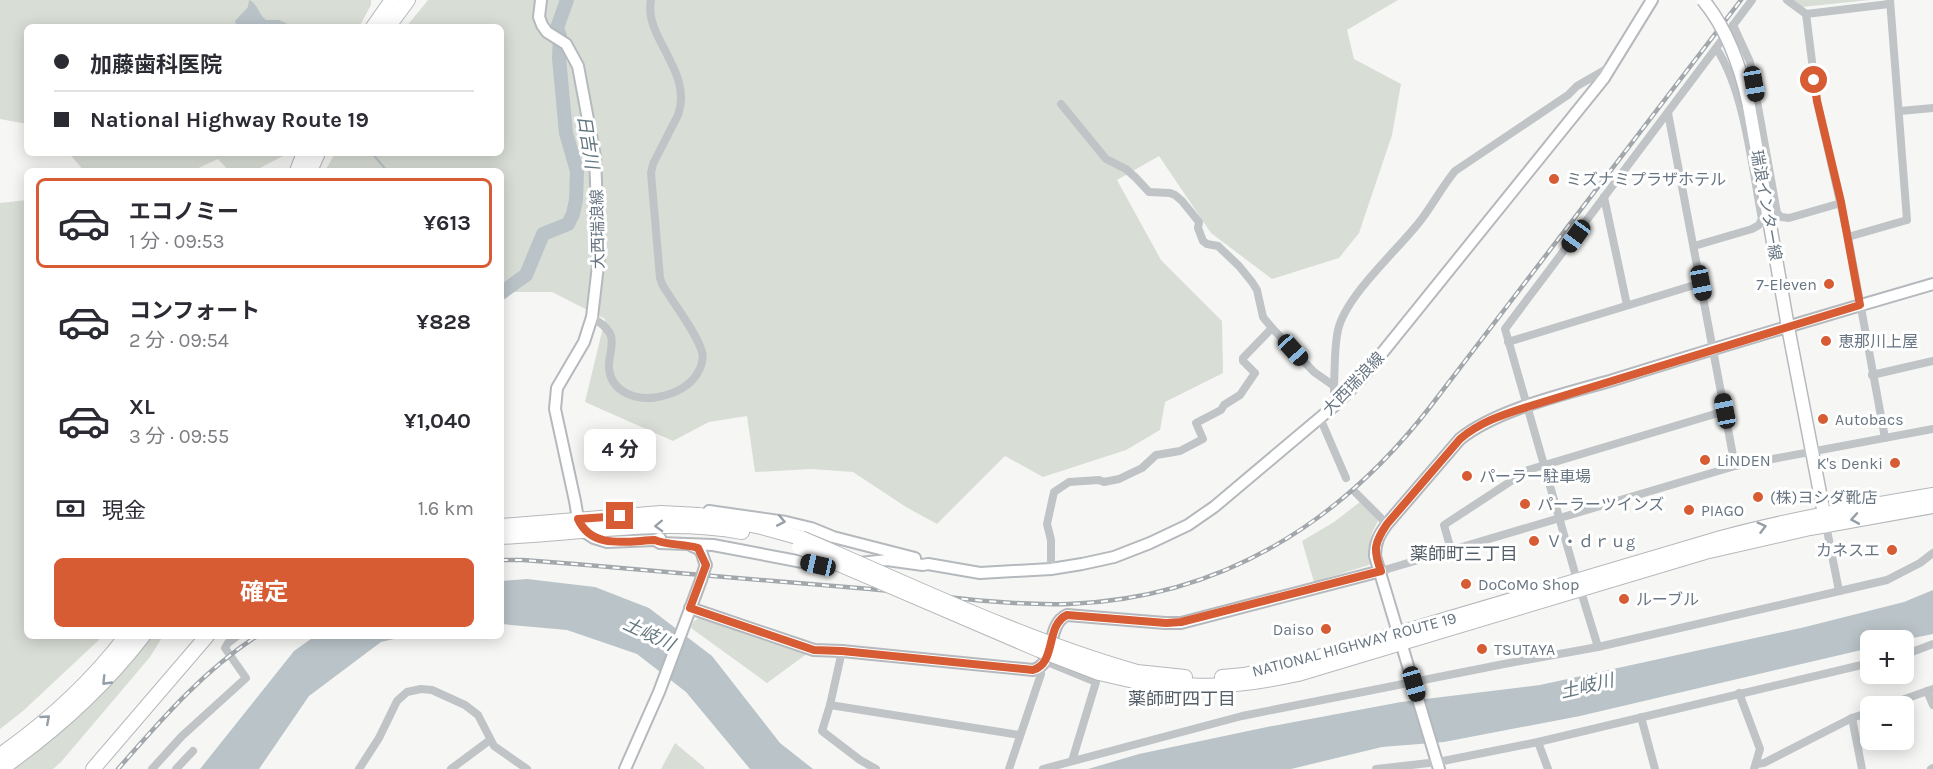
<!DOCTYPE html>
<html lang="ja">
<meta charset="utf-8">
<style>
:root{--surface:#fff;--page:#f7f7f7;--text:#2b2b33;--muted:#7c7c81;--line:#e1e1e2;--accent:#d75b33}
body{margin:0;font-family:Karla,"Noto Sans JP",sans-serif;background:var(--page);color:var(--text);height:100vh;display:flex;flex-direction:column;font-size:22px;white-space:nowrap}
*{box-sizing:border-box;margin:0}
p{font-size:20px;color:var(--muted)}
.icon{flex:none;width:33px;height:33px;fill:none;stroke:currentColor;stroke-width:2;stroke-linecap:round;stroke-linejoin:round}
.map{position:relative;flex:1;overflow:hidden}
.side{position:absolute;left:24px;top:168px;width:480px;height:471px;display:flex;flex-direction:column;background:var(--surface);border-radius:9px;box-shadow:0 3px 15px #0003}
.side>*{flex:none}
.guide{position:absolute;left:24px;top:24px;width:480px;height:132px;border-radius:9px;box-shadow:0 3px 15px #0003;display:grid;align-content:center;height:132px;padding:0 30px;background:var(--surface)}
.buttons{position:absolute;left:1860px;top:630px;display:grid;gap:12px}
.buttons a{display:grid;place-items:center;width:54px;height:54px;border-radius:9px;background:var(--surface);box-shadow:0 3px 15px #0003;font-size:30px}
.end{position:absolute;width:27px;height:27px;margin:-14px;border:8px solid #d75b33;background:#fff;box-shadow:0 0 0 3px #fff}
.from{border-radius:50%}
.bubble{position:absolute;height:42px;border-radius:9px;background:var(--surface);box-shadow:0 3px 15px #0003;font-size:20px;font-weight:700;line-height:42px;text-align:center}
.car{position:absolute;width:18px;height:36px;margin:-18px -9px;border-radius:8px;box-shadow:0 0 4px 2px #0007;background:linear-gradient(#222 24%,#8ab4d8 0 40%,#222 0 76%,#8ab4d8 0 86%,#222 0)}
.guide b{display:flex;align-items:center;gap:21px;height:57px;font-size:22px}
.guide b+b{border-top:2px solid var(--line)}
.guide i{width:15px;height:15px;background:var(--text)}
ul{padding:10px 0 0;list-style:none}
li{display:flex;align-items:center;gap:18px;height:90px;margin:0 12px 9px;padding:0 18px;border:3px solid transparent;border-radius:9px}
li div{flex:1}
li b{display:block;font-size:22px}
li em{font-style:normal;font-weight:700}
li.selected{border-color:var(--accent)}
li>.icon{width:54px;height:54px;stroke-width:1.5}
.pay{display:flex;align-items:center;gap:15px;height:66px;padding:0 30px;font-size:22px}
.pay p{margin-inline-start:auto}
.action{display:flex;gap:12px;margin-top:auto;padding:12px 30px}
.action a{flex:1;height:69px;border-radius:9px;background:var(--accent);color:#fff;font-size:24px;font-weight:700;line-height:69px;text-align:center}
.map>svg:first-child{display:block}
</style>
<div class="map">
<svg width="1933" height="769" viewBox="0 0 1933 769">
<rect width="100%" height="100%" fill="#f6f7f4"/>
<g fill="#d8ddd5">
<path d="M0,0H371V5L359,27H27V124L0,119Z"/>
<path d="M428,0H1398L1347,30L1354,59L1401,84L1392,135L1359,233L1339,258L1272,279L1211,233L1159,156L1117,180L1161,260L1222,321L1223,373L1165,402L1160,430L1126,450L1043,477L1005,456L937,524L906,507L853,472L811,469L755,472L747,416L709,422L673,441L585,402L605,319L552,292H501V171H325L335,153H501V27H406Z"/>
<path d="M1793,0H1870L1802,7Z"/>
<path d="M69,153H289L254,171H229L218,159L192,171H84Z"/>
<path d="M27,200V636H103L23,711L0,729V203Z"/>
<path d="M1360,502L1379,520C1369,535 1368,546 1372,564L1314,582L1302,541L1334,522Z"/>
<path d="M700,617L808,653L767,683L691,628L693,622Z"/>
<path d="M150,636H163L150,657L61,762L53,769H14L82,713L118,676Z"/>
<path d="M675,743L705,768L704,769H661Z"/>
</g>
<g fill="#b9c3c8">
<path d="M249,0C259,5 258,14 266,20H279L294,27H237L235,21L248,7Z"/>
<path d="M527,579L595,587L649,608L712,656L780,743L813,769H750L686,692L637,654L567,630L501,624V581Z"/>
<path d="M1933,590V634L1903,640H1870V648L1580,716L1444,742L1382,747L1291,769H1088L1139,754L1267,727L1401,702L1540,685L1805,627L1904,602Z"/>
<path d="M315,636H407L381,642L309,696L259,769H194H200L294,651Z"/>
</g>
<g fill="none" stroke-linecap="round" stroke-linejoin="round">
<path stroke="#b9c3c8" stroke-width="2" d="M372,153L387,171"/>
<path stroke="#b9c3c8" stroke-width="14" d="M501,293L526,275L543,234L568,224L573,214L576,200L577,171L566,133L559,58L560,36L557,28L567,0"/>
<g stroke="#b5b9bd" stroke-width="14">
<g id="secondary">
<path d="M541,0L539,17L542,25L547,32L566,44L578,66L595,157L599,257L592,317L584,342L557,388L555,409L575,501L578,519L583,531L594,538L607,542L655,540L660,538"/>
<path d="M709,511L786,522L811,528L833,537L915,558"/>
<path d="M655,540L660,543L713,545L818,565L835,564"/>
<path d="M692,546C705,550 701,556 706,565"/>
<path d="M860,563L887,560L923,565L928,564L980,573L1051,569L1082,564L1114,557L1150,543L1188,525L1214,507L1334,406L1362,378L1604,78L1652,0"/>
<path d="M690,608L814,650L842,651L1033,670C1057,664 1045,625 1067,615L1165,623H1181L1381,571"/>
<path d="M625,769L659,692L701,580"/>
<path d="M1439,769L1375,556C1375,542 1379,535 1387,524L1460,439C1497,409 1566,394 1613,380C1719,347 1826,315 1933,284"/>
</g>
</g>
<g stroke="#b6b9bd" stroke-width="15">
<path id="primary" d="M1749,106L1788,327L1826,524"/>
</g>
<g stroke="#b5b8bb" stroke-width="16">
<g id="highway">
<path d="M373,27L392,0"/>
<path d="M388,27L408,0"/>
<path d="M297,171L304,153"/>
<path d="M310,171L318,153"/>
<path d="M501,526L661,513L699,515L721,519L761,527L801,538"/>
<path d="M501,537C582,534 662,517 742,532"/>
<path d="M1137,672L1185,677"/>
<path d="M1222,677L1244,675L1295,664L1721,538C1791,519 1862,507 1933,495"/>
<path d="M1134,681C1195,689 1238,687 1298,674L1705,552L1810,528L1933,506"/>
<path d="M0,755C47,722 91,682 126,636"/>
<path d="M1,769C55,731 103,688 143,636"/>
<path d="M93,769L207,636"/>
</g>
</g>
<g stroke="#c0c4c7" stroke-width="8">
<path d="M1787,0L1806,14L1889,4"/>
<path d="M1806,14L1817,101L1848,237L1885,438"/>
<path d="M1733,25L1750,62L1777,213L1781,217L1789,218L1841,203"/>
<path d="M1061,104L1106,159L1126,169L1136,178L1149,192L1170,193L1175,195L1182,201L1199,222L1198,228L1203,241L1207,244L1218,246L1239,266L1252,282L1257,290L1263,317L1272,328L1314,372L1334,386V406"/>
<path d="M1900,111L1933,108"/>
<path d="M1668,113L1735,466"/>
<path d="M1604,197L1627,305"/>
<path d="M1848,237L1907,220L1890,0"/>
<path d="M1694,246L1752,229L1759,225L1762,219C1752,169 1745,91 1716,48"/>
<path d="M592,317C599,322 608,327 611,336C614,346 608,358 609,368C611,393 638,401 658,397C673,394 689,387 697,374C701,368 704,359 702,352C697,333 673,303 662,284L660,278L651,173L653,164L678,115C694,72 643,37 651,0"/>
<path d="M1508,342L1701,283"/>
<path d="M1872,375L1933,361"/>
<path d="M1334,386C1335,368 1334,348 1338,330C1346,295 1398,250 1421,220C1433,204 1442,187 1455,171L1568,95L1577,86L1610,67"/>
<path d="M1320,418L1346,478"/>
<path d="M1354,491L1387,524"/>
<path d="M1826,525L1839,591"/>
<path d="M1451,550L1444,525L1528,470L1725,411"/>
<path d="M1051,569V540L1047,524L1054,492L1069,482L1099,480L1104,482L1119,479L1142,468L1156,455L1180,451L1203,439L1196,423L1221,410L1224,405L1240,395L1255,373L1243,361V358L1272,328"/>
<path d="M1381,571L1735,466L1933,429"/>
<path d="M1575,573L1505,329L1752,0"/>
<path d="M1583,598L1598,647"/>
<path d="M842,651L830,705L822,731L860,760L876,769"/>
<path d="M1904,655L1933,644"/>
<path d="M1045,661L1096,682L1072,761"/>
<path d="M1927,691L1933,705"/>
<path d="M1739,693L1760,749L1754,769"/>
<path d="M830,705L1020,735"/>
<path d="M1885,706L1933,689"/>
<path d="M1641,717L1655,769"/>
<path d="M1852,718L1862,769"/>
<path d="M1538,742L1548,769"/>
<path d="M1756,764L1764,763L1852,718L1870,712"/>
<path d="M152,769L182,736L246,678L225,648L228,643L237,636"/>
<path d="M176,769L193,751"/>
<path d="M359,769L379,738L397,701L407,692L421,689L432,690L465,705L478,715L494,746L527,769"/>
<path d="M451,769L490,740"/>
<path d="M1009,769L1041,674L1040,668"/>
<path d="M1043,769L1242,716L1504,664L1598,647L1887,580L1920,563L1933,553"/>
<path d="M1376,769L1438,762L1538,742L1870,663"/>
<path d="M1931,769L1933,768"/>
</g>
<use href="#secondary" stroke="#fff" stroke-width="10"/>
<use href="#primary" stroke="#fff" stroke-width="12"/>
<use href="#highway" stroke="#fff" stroke-width="14"/>
<g stroke="#a2a7ac" stroke-width="4.5">
<g id="rail">
<path d="M501,560H523L575,564C673,573 772,581 870,589C935,595 1005,606 1069,604C1220,598 1339,524 1430,407L1741,0"/>
<path d="M118,769C161,720 202,672 257,636"/>
</g>
</g>
<use href="#rail" stroke="#fff" stroke-width="2" stroke-dasharray="7" stroke-linecap="butt"/>
<g stroke="#b5b9bd" stroke-width="14" stroke-linecap="butt">
<path id="secondary-bridge" d="M701,580L705,567"/>
</g>
<g stroke="#b6b9bd" stroke-width="15" stroke-linecap="butt">
<path id="primary-bridge" d="M1703,0C1728,30 1741,68 1749,106"/>
</g>
<g stroke="#b5b8bb" stroke-width="16" stroke-linecap="butt">
<g id="highway-bridge">
<path d="M801,538C911,585 1021,639 1137,672"/>
<path d="M799,547L1039,650L1099,673L1134,681"/>
</g>
</g>
<use href="#secondary-bridge" stroke="#fff" stroke-width="10"/>
<use href="#primary-bridge" stroke="#fff" stroke-width="12"/>
<use href="#highway-bridge" stroke="#fff" stroke-width="14"/>
</g>
<defs><path id="oneway-chevron" d="M-2-3.5L2.5 0L-2 3.5" fill="none" stroke-width="1.6" stroke-linecap="round" stroke-linejoin="round" transform="scale(1.5)"/></defs>
<g stroke="#959fa8">
<use href="#oneway-chevron" transform="translate(1855 519) rotate(170)"/>
<use href="#oneway-chevron" transform="translate(781 521) rotate(11)"/>
<use href="#oneway-chevron" transform="translate(659 526) rotate(178)"/>
<use href="#oneway-chevron" transform="translate(1762 527) rotate(-15)"/>
<use href="#oneway-chevron" transform="translate(106 681) rotate(134)"/>
<use href="#oneway-chevron" transform="translate(46 719) rotate(-41)"/>
</g>
<g fill="none" stroke-linecap="round" stroke-linejoin="round">
<path stroke="#d75b33" stroke-width="8" d="M620,516L578,519C592,550 627,541 655,540C665,545 685,544 698,548L706,565L690,608L814,650L842,651L1033,670C1057,663 1045,625 1067,615L1166,623L1181,622L1381,571C1373,550 1374,543 1387,524L1460,439C1480,422 1502,415 1527,407L1860,305L1841,202L1817,101L1814,80"/>
</g>
<g fill="#d75b33" stroke="#fff" stroke-width="2">
<circle cx="1554" cy="179" r="6"/>
<circle cx="1829" cy="284" r="6"/>
<circle cx="1826" cy="341" r="6"/>
<circle cx="1823" cy="419" r="6"/>
<circle cx="1705" cy="460" r="6"/>
<circle cx="1895" cy="463" r="6"/>
<circle cx="1467" cy="476" r="6"/>
<circle cx="1758" cy="497" r="6"/>
<circle cx="1525" cy="504" r="6"/>
<circle cx="1689" cy="510" r="6"/>
<circle cx="1534" cy="541" r="6"/>
<circle cx="1892" cy="550" r="6"/>
<circle cx="1466" cy="584" r="6"/>
<circle cx="1624" cy="599" r="6"/>
<circle cx="1326" cy="629" r="6"/>
<circle cx="1482" cy="649" r="6"/>
</g>
<g text-anchor="middle" stroke-width="6" stroke-linejoin="round" paint-order="stroke">
<g font-size="16" fill="#687683" stroke="#fff" text-anchor="start">
<text x="1566" y="185">ミズナミプラザホテル</text>
<text x="1817" y="290" text-anchor="end">7-Eleven</text>
<text x="1838" y="347">恵那川上屋</text>
<text x="1835" y="425">Autobacs</text>
<text x="1717" y="466">LiNDEN</text>
<text x="1883" y="469" text-anchor="end">K's Denki</text>
<text x="1479" y="482">パーラー駐車場</text>
<text x="1770" y="503">(株)ヨシダ靴店</text>
<text x="1537" y="510">パーラーツインズ</text>
<text x="1701" y="516">PIAGO</text>
<text x="1546" y="547">Ｖ・ｄｒｕg</text>
<text x="1880" y="556" text-anchor="end">カネスエ</text>
<text x="1478" y="590">DoCoMo Shop</text>
<text x="1636" y="605">ルーブル</text>
<text x="1314" y="635" text-anchor="end">Daiso</text>
<text x="1494" y="655">TSUTAYA</text>
</g>
<g font-size="16" fill="#687683" stroke="#fff">
<text transform="translate(1767 205) rotate(80)" y="6">瑞浪インター線</text>
<text transform="translate(597 229) rotate(-91)" y="6">大西瑞浪線</text>
<text transform="translate(1353 383) rotate(-46)" y="6">大西瑞浪線</text>
<text transform="translate(1354 644) rotate(-15)" y="6">NATIONAL HIGHWAY ROUTE 19</text>
</g>
<g font-size="18" font-style="italic" fill="#63777f" stroke="#fff">
<text transform="translate(588 142) rotate(81)" y="6">日吉川</text>
<text transform="translate(649 634) rotate(25)" y="6">土岐川</text>
<text transform="translate(1587 686) rotate(-13)" y="6">土岐川</text>
</g>
<g font-size="18" fill="#555f68" stroke="#fff">
<text x="1464" y="560">薬師町三丁目</text>
<text x="1182" y="705">薬師町四丁目</text>
</g>
</g>
</svg>
<div class="buttons">
<a>+</a>
<a>−</a>
</div>
<i class="end from" style="left:1814px;top:80px"></i>
<i class="end" style="left:620px;top:516px"></i>
<div class="bubble" style="left:584px;top:429px;width:72px">4 分</div>
<i class="car" style="left:1754px;top:84px;rotate:170deg"></i>
<i class="car" style="left:1576px;top:236px;rotate:216deg"></i>
<i class="car" style="left:1701px;top:283px;rotate:169deg"></i>
<i class="car" style="left:1293px;top:350px;rotate:138deg"></i>
<i class="car" style="left:1725px;top:411px;rotate:349deg"></i>
<i class="car" style="left:818px;top:565px;rotate:283deg"></i>
<i class="car" style="left:1414px;top:684px;rotate:164deg"></i>
<div class="guide">
<b><i class="from"></i>加藤歯科医院</b>
<b><i></i>National Highway Route 19</b>
</div>
<section class="side">
<ul>
<li class="selected"><svg class="icon" aria-label="car" viewBox="0 0 24 24"><path d="M5 17H2v-5l4-1 3-4h7l3 4 3 1v5h-3M9 17h6M6 11h13"/><circle cx="7" cy="17" r="2"/><circle cx="17" cy="17" r="2"/></svg><div><b>エコノミー</b><p>1 分 · 09:53</p></div><em>¥613</em></li>
<li><svg class="icon" aria-label="car" viewBox="0 0 24 24"><path d="M5 17H2v-5l4-1 3-4h7l3 4 3 1v5h-3M9 17h6M6 11h13"/><circle cx="7" cy="17" r="2"/><circle cx="17" cy="17" r="2"/></svg><div><b>コンフォート</b><p>2 分 · 09:54</p></div><em>¥828</em></li>
<li><svg class="icon" aria-label="car" viewBox="0 0 24 24"><path d="M5 17H2v-5l4-1 3-4h7l3 4 3 1v5h-3M9 17h6M6 11h13"/><circle cx="7" cy="17" r="2"/><circle cx="17" cy="17" r="2"/></svg><div><b>XL</b><p>3 分 · 09:55</p></div><em>¥1,040</em></li>
</ul>
<div class="pay"><svg class="icon" aria-label="cash" viewBox="0 0 24 24"><path d="M3 7h18v10H3z"/><circle cx="12" cy="12" r="2"/></svg>現金<p>1.6 km</p></div>
<div class="action"><a>確定</a></div>
</section>
</div>
